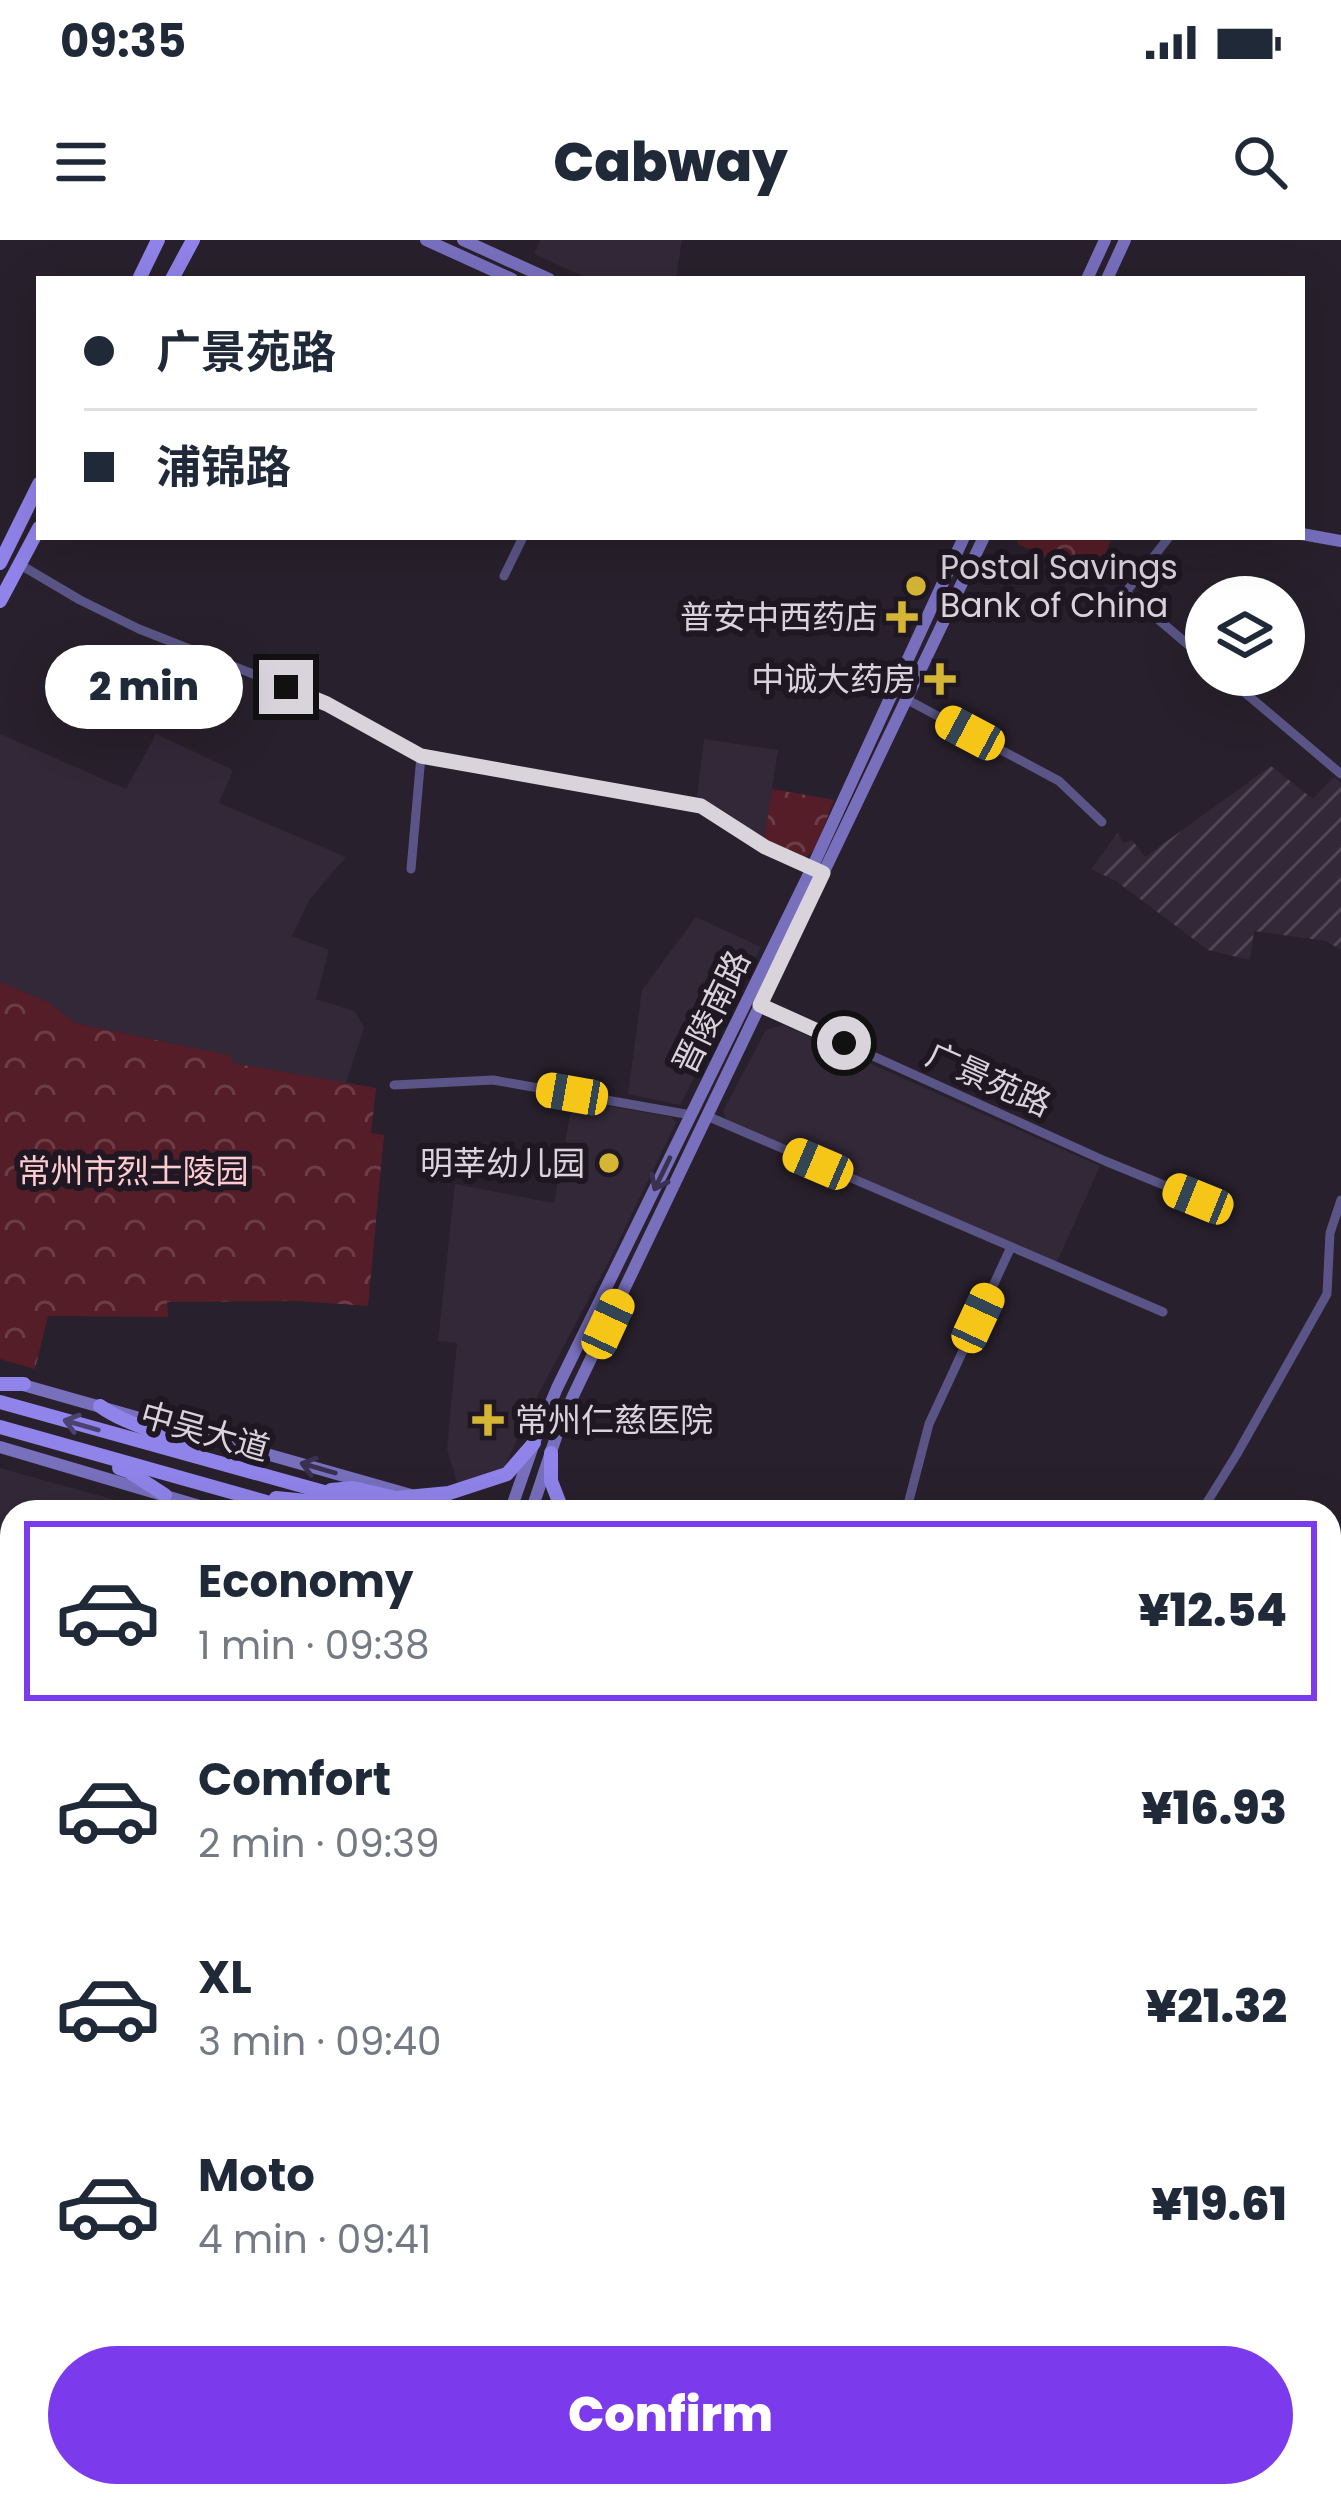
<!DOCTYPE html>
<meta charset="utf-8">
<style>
:root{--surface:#fff;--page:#f2f2f3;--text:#1f2937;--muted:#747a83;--line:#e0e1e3;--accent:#7c3aed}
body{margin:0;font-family:Poppins,"Noto Sans SC",sans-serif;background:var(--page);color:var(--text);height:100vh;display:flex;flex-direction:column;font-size:45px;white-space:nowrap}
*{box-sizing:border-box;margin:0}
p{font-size:39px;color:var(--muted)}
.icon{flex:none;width:66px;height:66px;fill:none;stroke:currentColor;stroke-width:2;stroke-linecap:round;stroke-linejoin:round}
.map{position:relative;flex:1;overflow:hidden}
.drawer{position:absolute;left:0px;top:1260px;width:1341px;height:1008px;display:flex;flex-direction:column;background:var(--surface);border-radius:36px 36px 0 0;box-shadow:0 12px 48px #0002}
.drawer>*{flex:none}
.guide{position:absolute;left:36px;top:36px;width:1269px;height:264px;border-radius:0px;box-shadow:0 12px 48px #0002;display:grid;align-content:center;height:264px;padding:0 48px;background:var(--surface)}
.controls{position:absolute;left:1185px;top:336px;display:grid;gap:24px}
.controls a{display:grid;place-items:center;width:120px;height:120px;border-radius:50%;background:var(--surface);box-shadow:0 12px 48px #0002;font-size:60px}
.end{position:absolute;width:54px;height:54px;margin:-27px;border:15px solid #d9d3db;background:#111;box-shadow:0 0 0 6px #111}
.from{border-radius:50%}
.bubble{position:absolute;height:84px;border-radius:42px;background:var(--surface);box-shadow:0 12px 48px #0002;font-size:39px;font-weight:800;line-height:84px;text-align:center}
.car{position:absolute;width:36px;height:72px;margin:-36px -18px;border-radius:15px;box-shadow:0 0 9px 3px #0007;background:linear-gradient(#f5c518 24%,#345 0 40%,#f5c518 0 76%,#345 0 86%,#f5c518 0)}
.guide b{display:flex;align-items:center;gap:42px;height:114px;font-size:45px}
.guide b+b{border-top:3px solid var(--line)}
.guide i{width:30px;height:30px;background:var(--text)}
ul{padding:21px 0 0;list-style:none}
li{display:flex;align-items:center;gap:36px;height:180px;margin:0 24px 18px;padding:0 24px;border:6px solid transparent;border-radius:0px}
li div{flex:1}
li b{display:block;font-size:45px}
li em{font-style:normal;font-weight:800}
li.selected{border-color:var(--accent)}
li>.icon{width:108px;height:108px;stroke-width:1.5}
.primary-button{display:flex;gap:24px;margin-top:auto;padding:24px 48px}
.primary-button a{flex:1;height:138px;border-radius:72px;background:var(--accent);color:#fff;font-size:48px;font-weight:800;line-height:138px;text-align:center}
.status{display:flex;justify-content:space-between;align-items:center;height:84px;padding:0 60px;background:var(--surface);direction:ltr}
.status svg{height:33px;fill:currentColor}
header{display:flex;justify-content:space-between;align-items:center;height:156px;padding:0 48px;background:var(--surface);font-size:54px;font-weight:800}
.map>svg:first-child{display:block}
</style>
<div class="status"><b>09:35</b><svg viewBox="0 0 49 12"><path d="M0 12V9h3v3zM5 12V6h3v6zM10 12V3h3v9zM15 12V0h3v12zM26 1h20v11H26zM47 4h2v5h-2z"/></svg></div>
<header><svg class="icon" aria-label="menu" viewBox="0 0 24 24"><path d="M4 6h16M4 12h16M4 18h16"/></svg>Cabway<svg class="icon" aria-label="search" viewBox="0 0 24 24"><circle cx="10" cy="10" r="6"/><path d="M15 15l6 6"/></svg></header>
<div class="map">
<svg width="1341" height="2268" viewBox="0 0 1341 2268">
<defs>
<pattern id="industrial-furrows" width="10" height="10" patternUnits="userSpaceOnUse" patternTransform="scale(3)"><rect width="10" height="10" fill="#332838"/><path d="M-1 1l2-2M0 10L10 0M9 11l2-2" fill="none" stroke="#504654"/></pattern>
<pattern id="park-crowns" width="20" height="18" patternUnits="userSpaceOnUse" patternTransform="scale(3)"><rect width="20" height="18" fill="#551d28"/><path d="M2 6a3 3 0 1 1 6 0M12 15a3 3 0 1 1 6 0" fill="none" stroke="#6d3d47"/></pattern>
</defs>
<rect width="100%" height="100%" fill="#28202c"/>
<g fill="#332838">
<path d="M540,0H682L676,38L678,39H589L534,14Z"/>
<path d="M0,494L126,549L156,494L233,530L219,563L346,617L310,659L292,696L329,710L316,759L355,771L364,788L346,843L231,823L232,816L75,783L48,762L0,742Z"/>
<path d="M704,499L778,510L764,601L697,556Z"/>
<path d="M696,677L761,707L680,865L628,854L642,750Z"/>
<path d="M783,785L1100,926L1057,1022L727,881L723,871L766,790Z"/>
<path d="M573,860L671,877L676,883L610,1019L540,1151L498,1241L458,1245L447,1209L457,1103L438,1101L455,944L554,963Z"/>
<path d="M0,1228L119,1261L159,1272H12V1360L0,1357Z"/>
<path d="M1329,1617L1341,1622V1782L1329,1778Z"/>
</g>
<path fill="url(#industrial-furrows)" d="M1271,526L1313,559L1334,537L1341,543V710L1326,701L1254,691L1250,720L1208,710L1116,641L1091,629L1118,593L1123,603L1132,600L1145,617Z"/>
<g fill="url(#park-crowns)">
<path d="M1017,297H1111L1098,343L1018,304Z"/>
<path d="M772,549L834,560L815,609L806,617H796L764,601Z"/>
<path d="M0,742L48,762L75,783L232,816V823L376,848L371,893L384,895L368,1066L298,1061L167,1062L168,1077L48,1076L35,1129L0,1119Z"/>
</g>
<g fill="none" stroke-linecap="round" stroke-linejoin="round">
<g stroke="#5a5586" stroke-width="9">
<path d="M1169,297L1126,352L1206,420"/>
<path d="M19,324L80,360L139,389L327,463L421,516L701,566L765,607L818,631"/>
<path d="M504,336L523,297"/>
<path d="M1224,435L1341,534"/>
<path d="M906,459L1059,541L1102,582"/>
<path d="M411,629L421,516"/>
<path d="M760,765L1105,921L1198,959"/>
<path d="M394,845L493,840L691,875"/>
<path d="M707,876L1163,1072"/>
<path d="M906,1272L929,1184L1011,1007"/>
<path d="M1201,1272L1237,1214L1327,1054L1330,993L1341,960"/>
<path d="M0,1535L12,1541"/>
<path d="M0,1926H12"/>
<path d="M1329,1958L1341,1962"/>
<path d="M545,2256L546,2268"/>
<path d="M752,2256L754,2268"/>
</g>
<g stroke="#786fbd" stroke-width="12">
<path d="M426,0L512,39"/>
<path d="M463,0L549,39"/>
<path d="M1087,39L1105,0"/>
<path d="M1107,39L1125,0"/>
<path d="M1302,294L1341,301"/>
<path d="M16,1143L471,1272"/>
<path d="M0,1207L220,1272"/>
<path d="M510,1272L534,1203L557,1148L812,628L964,297"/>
<path d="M531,1272L559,1188L574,1154L984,297"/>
<path d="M1329,1531L1341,1534"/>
<path d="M1215,2256L1252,2268"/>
<path d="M1250,2256L1286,2268"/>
<path d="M405,2268L408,2256"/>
<path d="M432,2268L433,2256"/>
</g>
<g stroke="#9083e9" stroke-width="14">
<path d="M139,39L158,0"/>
<path d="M172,39L193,0"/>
<path d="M0,323L39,244"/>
<path d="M0,361L39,288"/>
<path d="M0,1144H24"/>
<path d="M0,1162L396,1272"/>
<path d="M100,1166C129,1187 166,1192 196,1211"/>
<path d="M0,1187L302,1272"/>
<path d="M551,1213V1241L563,1272"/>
<path d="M119,1228L128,1231L165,1255"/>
<path d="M331,1250L353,1248L396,1258L449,1253L507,1234L534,1203"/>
<path d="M276,1258L317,1262L352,1272"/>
<path d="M1329,1541L1341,1545"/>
<path d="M1329,1553L1341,1556"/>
<path d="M1329,1571L1341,1575"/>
<path d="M1329,1583L1341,1587"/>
<path d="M1333,1611L1341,1615"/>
<path d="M1329,1876L1341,1848"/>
<path d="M1329,1929L1341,1901"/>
<path d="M1159,2268L1164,2256"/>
<path d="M1180,2268L1185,2256"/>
</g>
</g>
<defs><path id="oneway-shaft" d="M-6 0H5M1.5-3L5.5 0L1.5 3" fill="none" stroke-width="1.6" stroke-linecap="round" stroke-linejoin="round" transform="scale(3)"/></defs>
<g stroke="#3a3150">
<use href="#oneway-shaft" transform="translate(662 934) rotate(116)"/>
<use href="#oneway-shaft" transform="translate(318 1228) rotate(-164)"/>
</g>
<use stroke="#4c4272" href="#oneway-shaft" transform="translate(81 1185) rotate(-164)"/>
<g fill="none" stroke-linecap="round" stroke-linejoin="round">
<path stroke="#d9d3db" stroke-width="15" d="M286,447L327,464L421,516L701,566L765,607L823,633L760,765L844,803"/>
</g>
<g fill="#d5b535" stroke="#1f1722" stroke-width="4.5">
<circle cx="916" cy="346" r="12"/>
<path d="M896 359h12v12h12v12h-12v12h-12v-12h-12v-12h12z"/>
<path d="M934 421h12v12h12v12h-12v12h-12v-12h-12v-12h12z"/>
<circle cx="609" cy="923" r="12"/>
<path d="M482 1162h12v12h12v12h-12v12h-12v-12h-12v-12h12z"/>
</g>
<g text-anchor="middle" stroke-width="12" stroke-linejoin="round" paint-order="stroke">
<g font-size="33" fill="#d9d3db" stroke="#1f1722" text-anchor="end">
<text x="940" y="339" text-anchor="start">Postal Savings<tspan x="940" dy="38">Bank of China</tspan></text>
<text x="878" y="389">普安中西药店</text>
<text x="916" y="451">中诚大药房</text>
<text x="585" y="935">明莘幼儿园</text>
<text x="515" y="1192" text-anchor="start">常州仁慈医院</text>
</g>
<g font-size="33" fill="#d9d3db" stroke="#1f1722">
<text transform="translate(711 772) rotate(-64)" y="12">晋陵南路</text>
<text transform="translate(989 839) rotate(24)" y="12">广景苑路</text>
<text transform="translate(205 1191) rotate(16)" y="12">中吴大道</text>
</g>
<g font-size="33" fill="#fdcbd0" stroke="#1f1722">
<text x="133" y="943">常州市烈士陵园</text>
</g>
</g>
</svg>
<div class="controls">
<a><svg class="icon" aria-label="layers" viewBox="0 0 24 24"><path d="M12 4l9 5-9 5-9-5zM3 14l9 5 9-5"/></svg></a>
</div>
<i class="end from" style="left:844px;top:803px"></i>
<i class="end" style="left:286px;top:447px"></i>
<div class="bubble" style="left:45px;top:405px;width:198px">2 min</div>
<i class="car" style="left:970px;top:493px;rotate:298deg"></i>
<i class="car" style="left:572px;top:854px;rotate:280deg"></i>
<i class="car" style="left:818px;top:924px;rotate:293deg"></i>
<i class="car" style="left:1198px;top:959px;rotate:292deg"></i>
<i class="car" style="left:978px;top:1078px;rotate:25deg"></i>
<i class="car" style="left:608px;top:1084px;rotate:25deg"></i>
<div class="guide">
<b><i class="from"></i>广景苑路</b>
<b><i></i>浦锦路</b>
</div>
<section class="drawer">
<ul>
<li class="selected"><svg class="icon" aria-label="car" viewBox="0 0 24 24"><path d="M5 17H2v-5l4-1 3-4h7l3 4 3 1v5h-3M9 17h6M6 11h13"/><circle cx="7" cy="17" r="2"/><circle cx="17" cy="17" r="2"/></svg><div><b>Economy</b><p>1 min · 09:38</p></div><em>¥12.54</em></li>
<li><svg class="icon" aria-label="car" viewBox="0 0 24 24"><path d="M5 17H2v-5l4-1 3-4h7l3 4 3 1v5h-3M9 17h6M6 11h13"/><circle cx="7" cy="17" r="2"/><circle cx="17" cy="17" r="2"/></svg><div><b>Comfort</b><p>2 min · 09:39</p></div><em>¥16.93</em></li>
<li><svg class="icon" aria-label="car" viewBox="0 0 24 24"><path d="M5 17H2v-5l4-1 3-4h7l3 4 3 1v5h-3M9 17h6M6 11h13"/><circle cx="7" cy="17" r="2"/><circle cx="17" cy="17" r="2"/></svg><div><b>XL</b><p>3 min · 09:40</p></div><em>¥21.32</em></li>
<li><svg class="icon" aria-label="car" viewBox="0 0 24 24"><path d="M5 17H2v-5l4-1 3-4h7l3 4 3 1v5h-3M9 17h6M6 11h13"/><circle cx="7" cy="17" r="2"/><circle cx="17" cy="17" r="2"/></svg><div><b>Moto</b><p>4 min · 09:41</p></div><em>¥19.61</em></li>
</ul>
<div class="primary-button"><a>Confirm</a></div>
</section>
</div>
